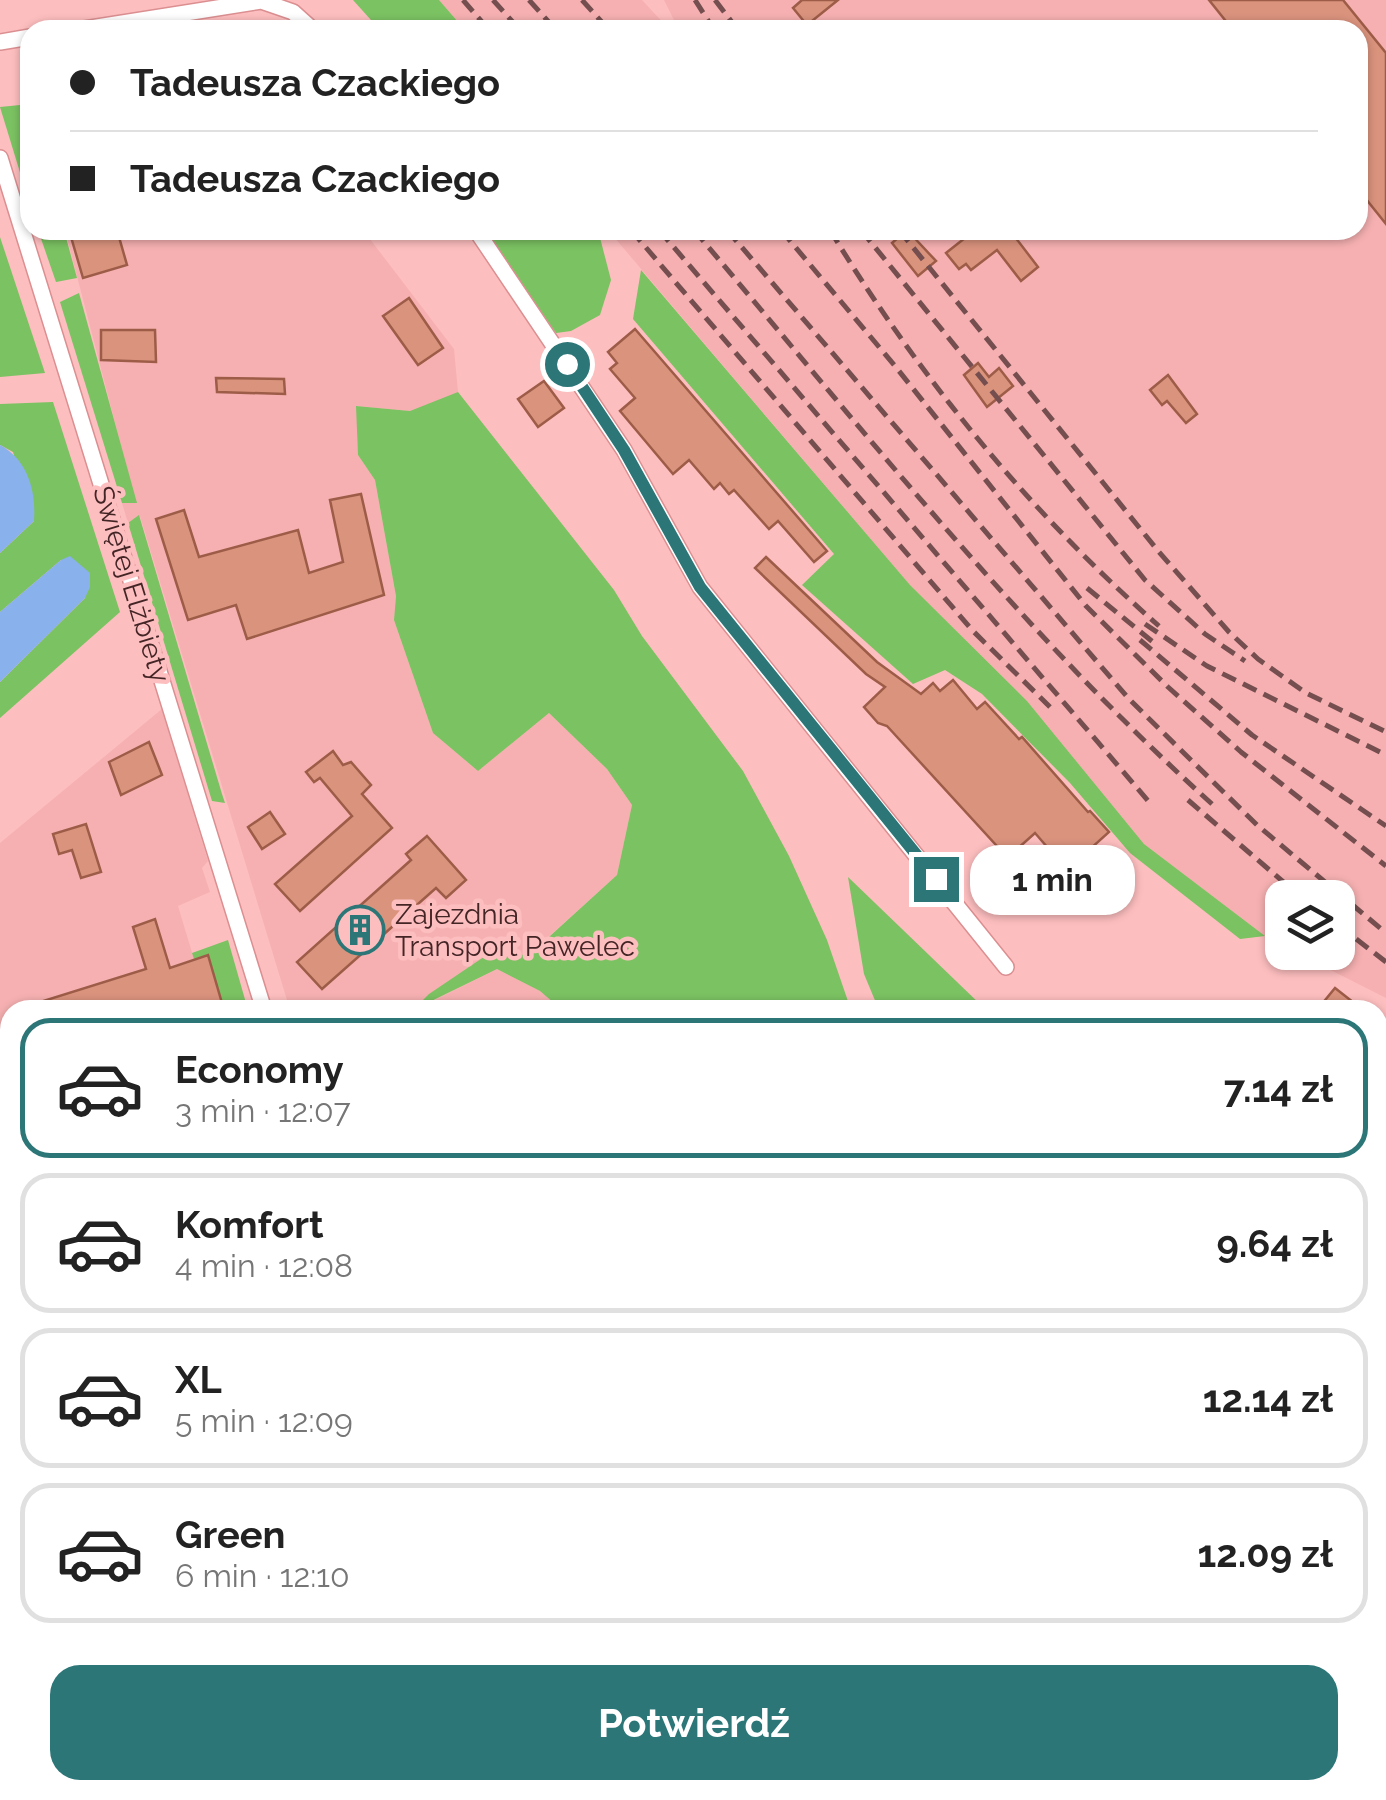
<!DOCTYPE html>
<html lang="pl">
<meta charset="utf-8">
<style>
:root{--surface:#fff;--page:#f2f2f2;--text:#222;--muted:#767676;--line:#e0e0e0;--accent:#2c7678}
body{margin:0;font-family:Raleway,sans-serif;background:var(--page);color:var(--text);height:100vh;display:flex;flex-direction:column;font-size:38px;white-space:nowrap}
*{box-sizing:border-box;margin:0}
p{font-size:32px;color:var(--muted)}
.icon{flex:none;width:55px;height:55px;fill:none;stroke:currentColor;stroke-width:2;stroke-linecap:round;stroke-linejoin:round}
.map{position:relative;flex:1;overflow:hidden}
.panel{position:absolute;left:0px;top:1000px;width:1388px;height:800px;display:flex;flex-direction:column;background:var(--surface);border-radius:30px 30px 0 0;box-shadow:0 2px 8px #0004}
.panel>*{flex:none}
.guide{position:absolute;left:20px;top:20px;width:1348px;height:220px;border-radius:30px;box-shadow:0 2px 8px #0004;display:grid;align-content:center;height:220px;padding:0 50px;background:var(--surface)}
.fabs{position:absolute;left:1265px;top:880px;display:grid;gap:20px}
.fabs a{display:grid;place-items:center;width:90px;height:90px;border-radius:20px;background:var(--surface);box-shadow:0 2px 8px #0004;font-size:50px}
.end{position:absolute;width:45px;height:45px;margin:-22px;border:12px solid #2c7678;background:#fff;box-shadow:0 0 0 5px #fff}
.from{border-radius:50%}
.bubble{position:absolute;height:70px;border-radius:30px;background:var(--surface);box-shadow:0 2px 8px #0004;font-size:32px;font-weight:700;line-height:70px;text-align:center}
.guide b{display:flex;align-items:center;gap:35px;height:95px;font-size:38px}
.guide b+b{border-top:2px solid var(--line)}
.guide i{width:25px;height:25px;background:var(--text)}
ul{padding:18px 0 0;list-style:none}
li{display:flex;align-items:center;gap:30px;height:140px;margin:0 20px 15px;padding:0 30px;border:5px solid var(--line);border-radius:30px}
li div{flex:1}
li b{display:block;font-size:38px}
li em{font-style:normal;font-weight:700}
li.selected{border-color:var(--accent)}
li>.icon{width:90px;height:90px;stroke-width:1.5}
.action{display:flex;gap:20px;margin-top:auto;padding:20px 50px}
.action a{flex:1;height:115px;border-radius:30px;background:var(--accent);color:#fff;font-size:40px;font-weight:700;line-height:115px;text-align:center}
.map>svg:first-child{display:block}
</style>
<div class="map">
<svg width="1386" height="1800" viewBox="0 0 1386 1800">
<rect width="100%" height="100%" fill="#fdbebf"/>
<g fill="#f6b0b1">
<path d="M439,0H642L670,30H465Z"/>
<path d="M664,0H1386V998L1297,953L1338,952V898H1282V945L1265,936L1144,844L1027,701L910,585L608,230H1358V30H679Z"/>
<path d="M65,230H363L454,349L458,392L446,400L410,411L357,406L358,455L375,480L396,596L394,620L433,733L478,771L549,713L607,769L632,805L617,875L527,956L515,953L507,943L413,1010H290L140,516L128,523L122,503H136Z"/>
<path d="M162,709L208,861L202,868L210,892L178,906L194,959L208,955L225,1010H10V1309L0,1301V843Z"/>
<path d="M497,969L540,991L562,1010H415Z"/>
<path d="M393,1790H596L605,1800H391Z"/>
<path d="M642,1790H878L876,1800H650Z"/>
<path d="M953,1790H1191L1182,1800H950Z"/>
</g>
<g fill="#7bc262">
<path d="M353,0H439L465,30H380Z"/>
<path d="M30,104V205L0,107Z"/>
<path d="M38,230H64L77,278L56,282Z"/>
<path d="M483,230H598L611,280L600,315L571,331L556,333Z"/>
<path d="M0,237L45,373L0,377Z"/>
<path d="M641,270L910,585L1027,701L1144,844L1265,936L1240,939L1130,853L1070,783L982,694L945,670L913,684L802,585L834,554L633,319Z"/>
<path d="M79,293L137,503H122L60,302Z"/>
<path d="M458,392L614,590L642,636L743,771L789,856L827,940L851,1010H562L540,991L497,969L413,1010L429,994L506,942L515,953L528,956L617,875L632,805L607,769L549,713L478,771L433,733L394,620L396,596L375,480L358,455L356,406L410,411Z"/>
<path d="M53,402L120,612L0,718V682L85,598L61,560L0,612V553L34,521L13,452L0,445V404Z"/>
<path d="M139,515L222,794L225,803L212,801L128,523Z"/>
<path d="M848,877L983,1007L980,1010H879L864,974Z"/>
<path d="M228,940L248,1010H225L208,955L194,959L192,953Z"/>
<path d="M9,1333L10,1790H372L369,1800H0V1341Z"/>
</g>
<g fill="#89b1ec">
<path d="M0,445C28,460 36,491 34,521L0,553Z"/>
<path d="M70,556L90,573V587L85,598L0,682V612L61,560Z"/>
</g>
<g fill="#da937d" stroke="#9d5c47" stroke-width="2.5">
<path d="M802,0H838L807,25L793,8Z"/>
<path d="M1209,0H1343L1386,53V224L1358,189V30H1233Z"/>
<path d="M69,230H117L127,265L83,278Z"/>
<path d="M907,230L936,261L918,276L892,243Z"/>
<path d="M975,230H1024L1015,237L1038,267L1021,281L997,250L971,270L966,264L959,269L946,253Z"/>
<path d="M409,298L443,348L418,365L383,316Z"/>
<path d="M635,329L827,551L814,562L778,521L769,529L734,490L729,494L720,483L714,489L689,460L673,474L620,411L635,398L610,369L617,363L608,352Z"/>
<path d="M101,330H155L156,362L101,360Z"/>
<path d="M978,363L989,377L999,368L1013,386L987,407L964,375Z"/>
<path d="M1168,375L1197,414L1186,423L1167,401L1162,405L1150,390Z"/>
<path d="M216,378L284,379L285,394L217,392Z"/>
<path d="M544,381L564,408L538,427L518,399Z"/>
<path d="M361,494L384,595L247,639L236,605L188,620L156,519L184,510L199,557L298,530L309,573L343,562L330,500Z"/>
<path d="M766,557L877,662L921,694L933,683L940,691L953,680L977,709L985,702L1019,739L1022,737L1088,812L1090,811L1109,832L1067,870L1035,833L1016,850L1069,902L1059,912L1004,858L1006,856L887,726L878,723L864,707L885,687L866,674L755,568Z"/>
<path d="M149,742L162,775L121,795L109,762Z"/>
<path d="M333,751L343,765L351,762L371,785L362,794L392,828L300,911L275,884L352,816L320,778L314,782L306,772Z"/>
<path d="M270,812L285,834L262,849L248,827Z"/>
<path d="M86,824L101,872L81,878L72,850L59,854L53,834Z"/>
<path d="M427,836L466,880L446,898L436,888L322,989L297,962L411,860L406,854Z"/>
<path d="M155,919L170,968L208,955L224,1010H25L24,1007L146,969L133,927Z"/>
<path d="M1335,988L1363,1010H1317Z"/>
</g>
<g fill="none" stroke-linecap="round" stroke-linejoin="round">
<g stroke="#db8f91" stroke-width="18">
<g id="minor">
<path d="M78,30L261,1L293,12L313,30"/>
<path d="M0,42L30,37"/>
<path d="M0,158L264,1010"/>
<path d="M476,230L624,450L700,587L1006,967"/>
<path d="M0,1311L10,1320"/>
<path d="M618,1790L626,1800"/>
</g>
</g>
<use href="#minor" stroke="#fff" stroke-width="15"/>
<g stroke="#754e4f" stroke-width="5" stroke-dasharray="15 8" stroke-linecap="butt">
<path d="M463,0L489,30"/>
<path d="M493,0L520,30"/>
<path d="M529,0L556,30"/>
<path d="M582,0L609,30"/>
<path d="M695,0L714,30"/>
<path d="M715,0L738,30"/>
<path d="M631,230L972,630L1050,707"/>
<path d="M659,230L1150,803"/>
<path d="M694,230C861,427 1020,631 1212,804"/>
<path d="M727,230L1129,699L1257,825L1386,933"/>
<path d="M781,230L895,366L1086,606L1168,687L1241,752L1386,866"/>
<path d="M830,230C919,377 1030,513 1159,626"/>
<path d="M861,230L1145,580L1205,634L1245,661"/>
<path d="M899,230L1159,552L1229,632L1258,659L1306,693L1386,732"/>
<path d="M1087,588L1153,642"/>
<path d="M1145,624L1207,666L1386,755"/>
<path d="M1140,640L1252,735L1386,826"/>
<path d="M1188,800L1302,898"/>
<path d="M1338,925L1386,962"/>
</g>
</g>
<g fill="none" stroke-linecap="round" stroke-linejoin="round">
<path stroke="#2c7678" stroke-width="12" d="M567,364L624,450L700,587L936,879"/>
</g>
<defs>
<g id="building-ring" transform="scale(2.5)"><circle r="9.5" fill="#fdbebf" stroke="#2c7678" stroke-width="1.5"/><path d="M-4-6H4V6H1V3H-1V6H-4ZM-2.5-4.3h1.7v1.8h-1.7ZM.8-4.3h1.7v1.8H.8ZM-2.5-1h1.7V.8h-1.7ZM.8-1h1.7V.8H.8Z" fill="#2c7678"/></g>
</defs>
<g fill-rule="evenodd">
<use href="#building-ring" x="360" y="930"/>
</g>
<g text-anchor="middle" stroke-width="9" stroke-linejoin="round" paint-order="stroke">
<g font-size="28" fill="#442526" stroke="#fdbebf">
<text transform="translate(132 584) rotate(73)" y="10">Świętej Elżbiety</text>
</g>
<g font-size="28" fill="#442526" stroke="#fdbebf" text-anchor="start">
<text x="395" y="924">Zajezdnia<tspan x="395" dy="32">Transport Pawelec</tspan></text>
</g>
</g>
</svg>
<div class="fabs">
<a><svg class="icon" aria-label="layers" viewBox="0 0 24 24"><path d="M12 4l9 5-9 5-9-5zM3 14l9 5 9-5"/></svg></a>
</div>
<i class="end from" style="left:567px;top:364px"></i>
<i class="end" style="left:936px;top:879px"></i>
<div class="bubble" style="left:970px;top:845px;width:165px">1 min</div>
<div class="guide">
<b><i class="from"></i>Tadeusza Czackiego</b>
<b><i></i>Tadeusza Czackiego</b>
</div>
<section class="panel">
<ul>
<li class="selected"><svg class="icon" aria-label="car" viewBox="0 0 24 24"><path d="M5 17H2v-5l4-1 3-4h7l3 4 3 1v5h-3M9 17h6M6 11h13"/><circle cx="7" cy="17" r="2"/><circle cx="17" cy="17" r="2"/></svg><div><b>Economy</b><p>3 min · 12:07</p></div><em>7.14 zł</em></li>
<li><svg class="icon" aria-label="car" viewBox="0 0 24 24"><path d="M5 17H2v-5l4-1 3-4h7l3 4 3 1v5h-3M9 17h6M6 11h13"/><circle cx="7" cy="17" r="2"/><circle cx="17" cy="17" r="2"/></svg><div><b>Komfort</b><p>4 min · 12:08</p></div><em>9.64 zł</em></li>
<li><svg class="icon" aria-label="car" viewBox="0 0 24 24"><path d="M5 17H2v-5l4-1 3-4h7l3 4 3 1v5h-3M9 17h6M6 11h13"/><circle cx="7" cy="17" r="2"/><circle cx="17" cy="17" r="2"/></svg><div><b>XL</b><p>5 min · 12:09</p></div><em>12.14 zł</em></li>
<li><svg class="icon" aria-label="car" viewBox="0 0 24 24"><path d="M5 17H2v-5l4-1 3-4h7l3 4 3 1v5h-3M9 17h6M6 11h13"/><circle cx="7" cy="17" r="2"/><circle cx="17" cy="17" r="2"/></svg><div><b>Green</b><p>6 min · 12:10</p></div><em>12.09 zł</em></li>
</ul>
<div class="action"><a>Potwierdź</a></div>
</section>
</div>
